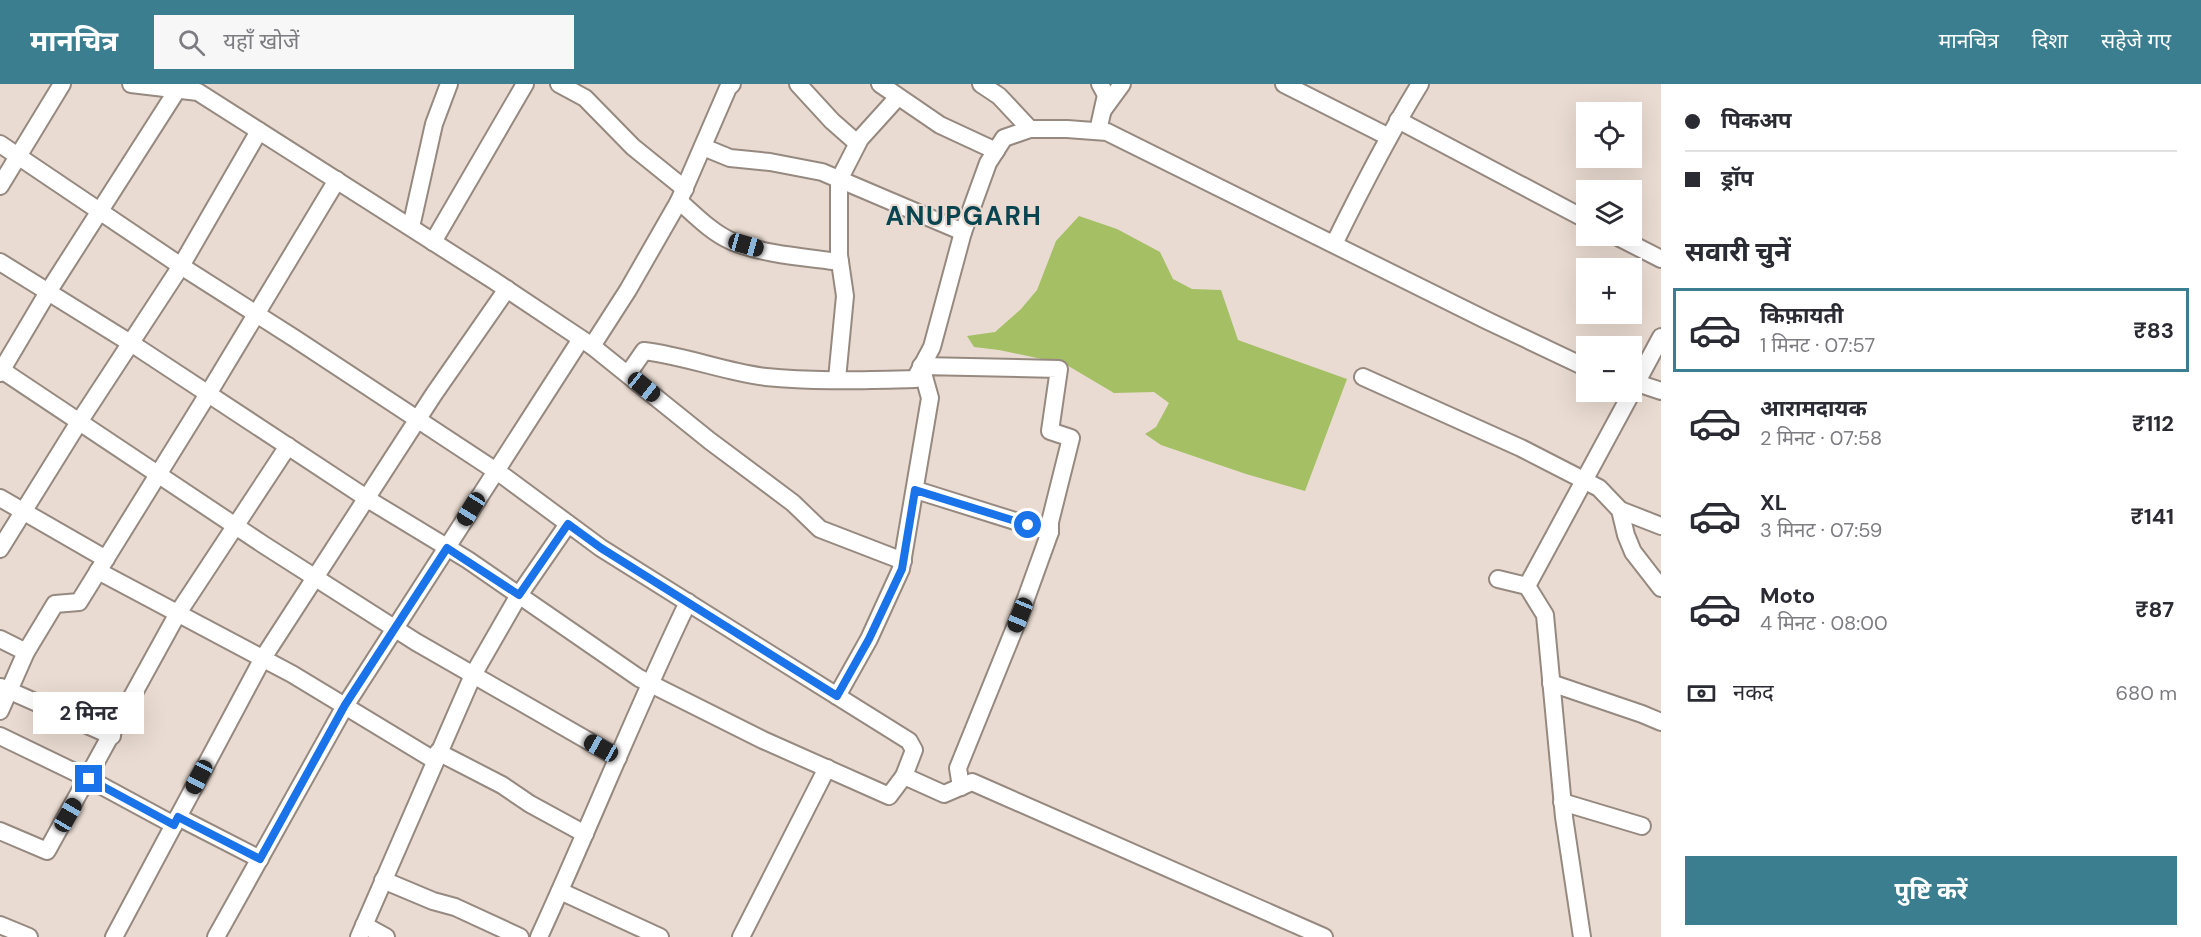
<!DOCTYPE html>
<html lang="hi">
<meta charset="utf-8">
<style>
:root{--surface:#fff;--page:#f7f7f7;--text:#2b2b33;--muted:#7c7c81;--line:#e1e1e2;--accent:#3b7e8f}
body{margin:0;font-family:"DM Sans","Noto Sans Devanagari",sans-serif;background:var(--page);color:var(--text);height:100vh;display:flex;flex-direction:column;font-size:22px;white-space:nowrap}
*{box-sizing:border-box;margin:0}
p{font-size:20px;color:var(--muted)}
.icon{flex:none;width:33px;height:33px;fill:none;stroke:currentColor;stroke-width:2;stroke-linecap:round;stroke-linejoin:round}
.map{position:relative;flex:1;overflow:hidden}
.drawer{display:flex;flex-direction:column;background:var(--surface);width:540px}
.drawer>*{flex:none}
.top-card{display:grid;align-content:center;height:132px;padding:0 24px;background:var(--surface)}
.buttons{position:absolute;left:1576px;top:18px;display:grid;gap:12px}
.buttons a{display:grid;place-items:center;width:66px;height:66px;border-radius:0px;background:var(--surface);box-shadow:0 6px 24px #0002;font-size:30px}
.end{position:absolute;width:27px;height:27px;margin:-14px;border:8px solid #1a73e8;background:#fff;box-shadow:0 0 0 3px #fff}
.from{border-radius:50%}
.bubble{position:absolute;height:42px;border-radius:0px;background:var(--surface);box-shadow:0 6px 24px #0002;font-size:20px;font-weight:700;line-height:42px;text-align:center}
.car{position:absolute;width:18px;height:36px;margin:-18px -9px;border-radius:8px;box-shadow:0 0 4px 2px #0007;background:linear-gradient(#222 24%,#8ab4d8 0 40%,#222 0 76%,#8ab4d8 0 86%,#222 0)}
.top-card b{display:flex;align-items:center;gap:21px;height:57px;font-size:22px}
.top-card b+b{border-top:2px solid var(--line)}
.top-card i{width:15px;height:15px;background:var(--text)}
ul{padding:0;list-style:none}
li{display:flex;align-items:center;gap:18px;height:84px;margin:0 12px 9px;padding:0 12px;border:3px solid transparent;border-radius:0px}
li div{flex:1}
li b{display:block;font-size:22px}
li em{font-style:normal;font-weight:700}
li.on{border-color:var(--accent)}
li>.icon{width:54px;height:54px;stroke-width:1.5}
h2{padding:0 24px;font-size:27px;line-height:72px}
.pay{display:flex;align-items:center;gap:15px;height:66px;padding:0 24px;font-size:22px}
.pay p{margin-inline-start:auto}
.cta{display:flex;gap:12px;margin-top:auto;padding:12px 24px}
.cta a{flex:1;height:69px;border-radius:0px;background:var(--accent);color:#fff;font-size:24px;font-weight:700;line-height:69px;text-align:center}
header{display:flex;align-items:center;gap:36px;box-sizing:border-box;height:84px;padding:0 30px;background:var(--accent);color:#fff}
header strong{font-size:28px}
nav{display:flex;gap:33px;margin-inline-start:auto;font-size:21px}
.search{width:420px;height:54px;background:var(--page);display:flex;align-items:center;gap:15px;box-sizing:border-box;padding:0 21px;border-radius:0px;color:var(--muted);font-size:22px}
main{display:flex;flex:1;min-height:0}
.map>svg:first-child{display:block}
</style>
<header>
<strong>मानचित्र</strong>
<div class="search"><svg class="icon" aria-label="search" viewBox="0 0 24 24"><circle cx="10" cy="10" r="6"/><path d="M15 15l6 6"/></svg>यहाँ खोजें</div>
<nav><a>मानचित्र</a><a>दिशा</a><a>सहेजे गए</a></nav>
</header>
<main>
<div class="map">
<svg width="1661" height="853" viewBox="0 0 1661 853">
<rect width="100%" height="100%" fill="#e9dbd1"/>
<path fill="#a5bf65" d="M1079,132L1117,145L1160,168L1173,195L1192,205L1221,206L1238,256L1347,295L1305,407L1246,390L1161,361L1145,350L1156,343L1169,319L1154,308L1114,309L1065,280L999,266L974,263L967,252L995,248L1021,225L1037,206L1056,157Z"/>
<g fill="none" stroke-linecap="round" stroke-linejoin="round">
<g stroke="#968980" stroke-width="20">
<g id="minor">
<path d="M131,0L198,8L493,196L592,262L710,357L793,419L820,445L903,477"/>
<path d="M559,0L585,14L633,63L685,105"/>
<path d="M798,0L832,37L857,59"/>
<path d="M880,0L940,41L996,67"/>
<path d="M981,0L999,12L1030,45"/>
<path d="M1284,0L1389,53"/>
<path d="M1103,26L1122,0"/>
<path d="M1398,36L1587,136"/>
<path d="M1098,47L1106,11L1100,0"/>
<path d="M0,60L181,182L294,254L505,393L601,464L837,612L869,555L901,485L930,314L921,282L1059,285L1050,347L1071,354L1050,438V448L1020,531L958,684L961,703"/>
<path d="M703,63L730,74L770,78L822,88L963,148"/>
<path d="M0,102L62,0"/>
<path d="M679,117C695,131 711,148 731,157C765,171 804,173 840,178"/>
<path d="M411,143L434,40L449,0"/>
<path d="M1616,152L1661,175"/>
<path d="M433,158L525,0"/>
<path d="M1334,160C1361,105 1388,52 1420,0"/>
<path d="M0,178L140,265L374,419L468,476L639,594L763,656L889,712L904,692"/>
<path d="M592,262L628,206L679,117L728,4L732,0"/>
<path d="M0,285L264,461L416,558L618,674"/>
<path d="M0,289L48,208L181,0"/>
<path d="M628,290L644,267C686,272 725,288 766,293C815,298 866,296 915,295L932,263L963,148L988,79L1004,54L1030,45H1067L1107,48L1486,236L1587,284"/>
<path d="M1363,293L1521,364L1599,404L1620,426L1626,451L1633,468L1661,504"/>
<path d="M837,295L845,212L839,171V96L860,55L898,13"/>
<path d="M1637,299L1661,307"/>
<path d="M1632,307L1661,253"/>
<path d="M916,406L1050,448"/>
<path d="M0,414L106,475"/>
<path d="M1620,426L1661,442"/>
<path d="M0,465L79,338L181,182L259,47"/>
<path d="M98,487L292,590L434,676"/>
<path d="M1498,495L1527,502L1545,531L1564,733L1582,853"/>
<path d="M1527,502L1632,308"/>
<path d="M0,555L26,568"/>
<path d="M1551,599L1642,630L1661,638"/>
<path d="M1,603L112,652"/>
<path d="M837,612L909,657L914,666L904,692L944,710L972,698L1324,853"/>
<path d="M0,627L26,568L55,520L79,518L208,310L337,96"/>
<path d="M0,652L89,695L174,741"/>
<path d="M438,668L502,701L530,720L585,750"/>
<path d="M1562,718L1642,742"/>
<path d="M178,733L260,775"/>
<path d="M0,747L47,767L178,529L288,362"/>
<path d="M383,796L433,817L455,823L520,853"/>
<path d="M560,807L660,853"/>
<path d="M0,841L29,853"/>
<path d="M364,841L386,853"/>
<path d="M114,853L263,574L434,310L507,205"/>
<path d="M216,853L345,622L581,255"/>
<path d="M359,853L473,591L519,511L568,440"/>
<path d="M539,853C590,742 635,628 688,518"/>
<path d="M741,853L827,684"/>
</g>
</g>
<use href="#minor" stroke="#fff" stroke-width="16"/>
</g>
<g fill="none" stroke-linecap="round" stroke-linejoin="round">
<path stroke="#1a73e8" stroke-width="8" d="M89,695L174,741L178,733L260,775L345,621L447,464L519,511L568,440L601,464L837,612L869,555L902,485L915,406L1028,441"/>
</g>
<g text-anchor="middle" stroke-width="4.5" stroke-linejoin="round" paint-order="stroke">
<g font-size="26" font-weight="bold" letter-spacing="1.5" fill="#094451" stroke="#e9dbd1">
<text x="964" y="141">ANUPGARH</text>
</g>
</g>
</svg>
<div class="buttons">
<a><svg class="icon" aria-label="locate" viewBox="0 0 24 24"><circle cx="12" cy="12" r="6"/><path d="M12 2v4M12 18v4M2 12h4M18 12h4"/></svg></a>
<a><svg class="icon" aria-label="layers" viewBox="0 0 24 24"><path d="M12 4l9 5-9 5-9-5zM3 14l9 5 9-5"/></svg></a>
<a>+</a>
<a>−</a>
</div>
<i class="end from" style="left:1028px;top:441px"></i>
<i class="end" style="left:89px;top:695px"></i>
<div class="bubble" style="left:33px;top:608px;width:111px">2 मिनट</div>
<i class="car" style="left:746px;top:161px;rotate:106deg"></i>
<i class="car" style="left:644px;top:303px;rotate:129deg"></i>
<i class="car" style="left:471px;top:425px;rotate:212deg"></i>
<i class="car" style="left:1020px;top:531px;rotate:202deg"></i>
<i class="car" style="left:601px;top:664px;rotate:299deg"></i>
<i class="car" style="left:199px;top:693px;rotate:208deg"></i>
<i class="car" style="left:68px;top:731px;rotate:30deg"></i>
</div>
<section class="drawer">
<div class="top-card">
<b><i class="from"></i>पिकअप</b>
<b><i></i>ड्रॉप</b>
</div>
<h2>सवारी चुनें</h2>
<ul>
<li class="on"><svg class="icon" aria-label="car" viewBox="0 0 24 24"><path d="M5 17H2v-5l4-1 3-4h7l3 4 3 1v5h-3M9 17h6M6 11h13"/><circle cx="7" cy="17" r="2"/><circle cx="17" cy="17" r="2"/></svg><div><b>किफ़ायती</b><p>1 मिनट · 07:57</p></div><em>₹83</em></li>
<li><svg class="icon" aria-label="car" viewBox="0 0 24 24"><path d="M5 17H2v-5l4-1 3-4h7l3 4 3 1v5h-3M9 17h6M6 11h13"/><circle cx="7" cy="17" r="2"/><circle cx="17" cy="17" r="2"/></svg><div><b>आरामदायक</b><p>2 मिनट · 07:58</p></div><em>₹112</em></li>
<li><svg class="icon" aria-label="car" viewBox="0 0 24 24"><path d="M5 17H2v-5l4-1 3-4h7l3 4 3 1v5h-3M9 17h6M6 11h13"/><circle cx="7" cy="17" r="2"/><circle cx="17" cy="17" r="2"/></svg><div><b>XL</b><p>3 मिनट · 07:59</p></div><em>₹141</em></li>
<li><svg class="icon" aria-label="car" viewBox="0 0 24 24"><path d="M5 17H2v-5l4-1 3-4h7l3 4 3 1v5h-3M9 17h6M6 11h13"/><circle cx="7" cy="17" r="2"/><circle cx="17" cy="17" r="2"/></svg><div><b>Moto</b><p>4 मिनट · 08:00</p></div><em>₹87</em></li>
</ul>
<div class="pay"><svg class="icon" aria-label="cash" viewBox="0 0 24 24"><path d="M3 7h18v10H3z"/><circle cx="12" cy="12" r="2"/></svg>नकद<p>680 m</p></div>
<div class="cta"><a>पुष्टि करें</a></div>
</section>
</main>
